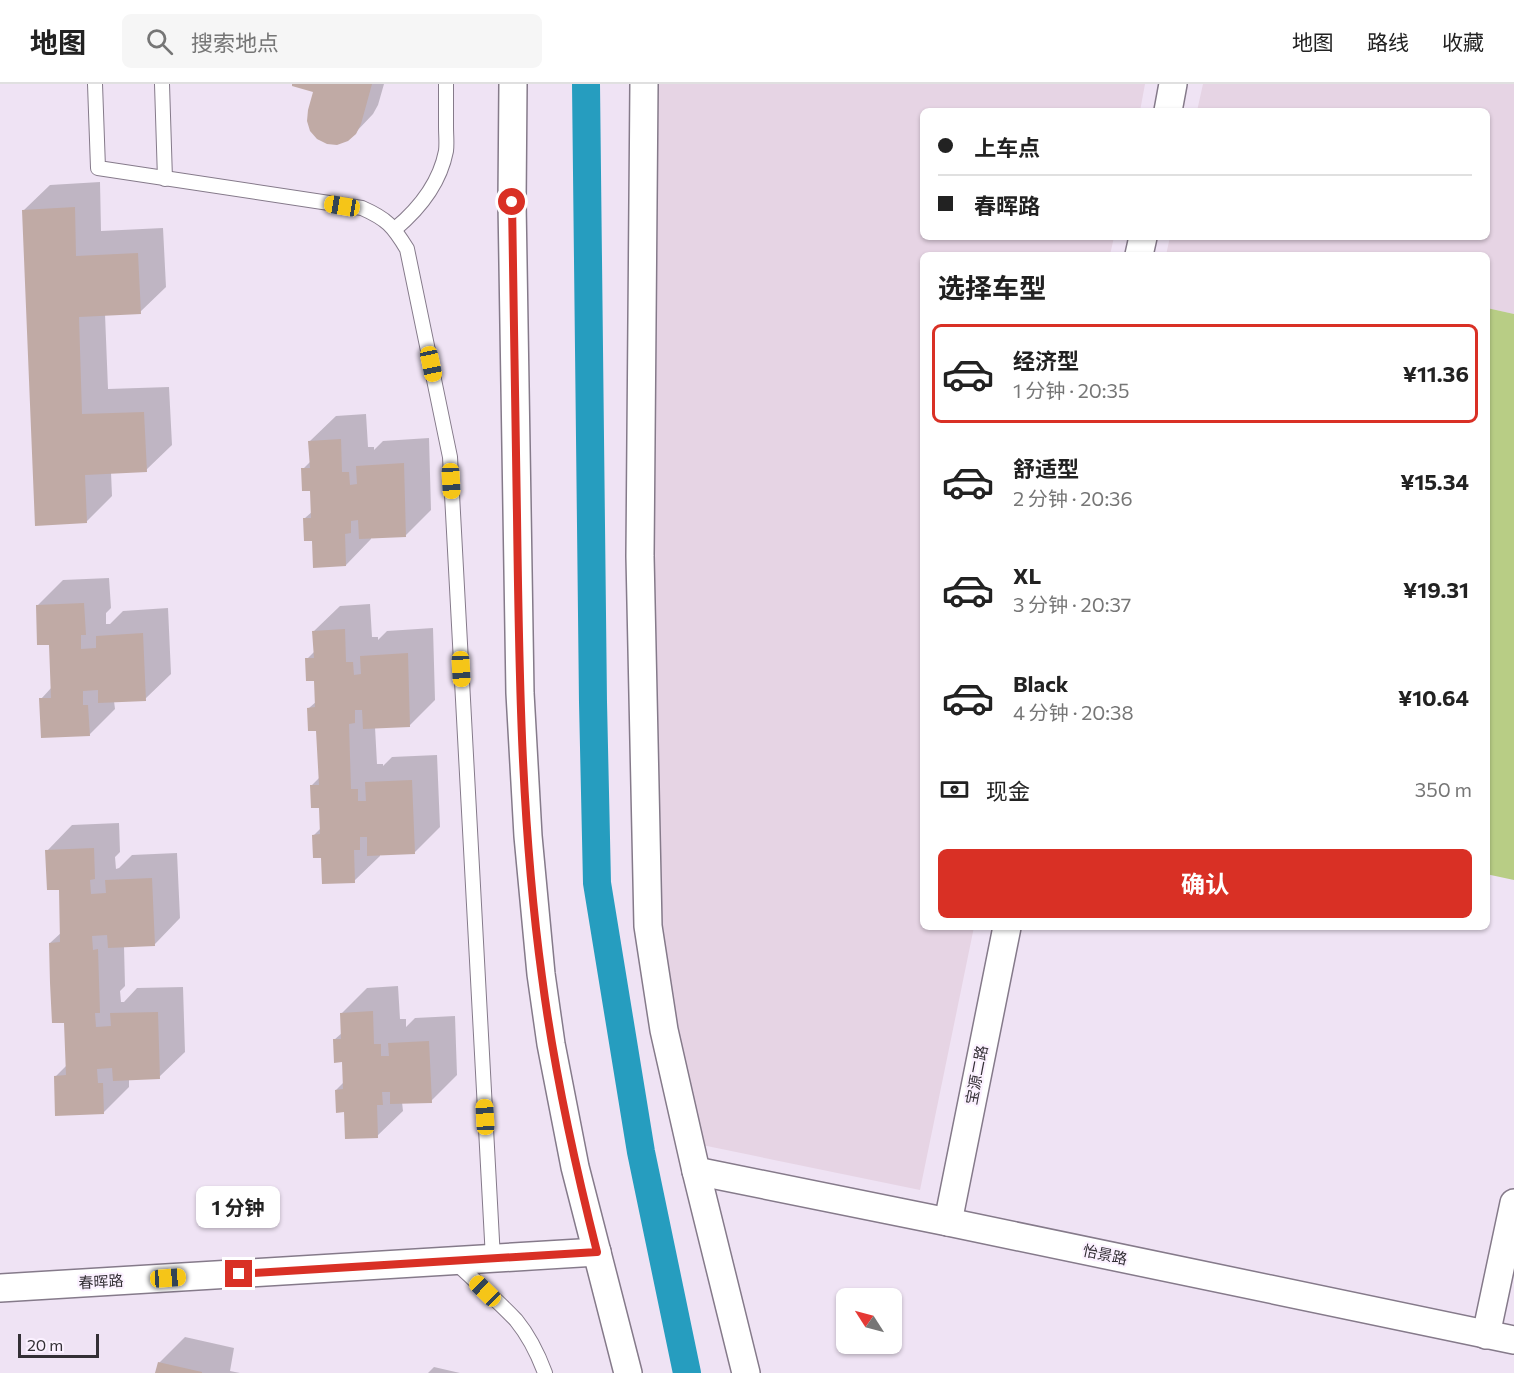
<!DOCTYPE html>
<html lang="zh">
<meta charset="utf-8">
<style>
:root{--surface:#fff;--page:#f6f6f6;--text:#222;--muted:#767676;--line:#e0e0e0;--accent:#d93025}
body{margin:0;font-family:Commissioner,"Noto Sans SC",sans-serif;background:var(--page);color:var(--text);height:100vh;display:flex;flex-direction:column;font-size:22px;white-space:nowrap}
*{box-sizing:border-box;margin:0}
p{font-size:20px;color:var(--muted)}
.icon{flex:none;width:33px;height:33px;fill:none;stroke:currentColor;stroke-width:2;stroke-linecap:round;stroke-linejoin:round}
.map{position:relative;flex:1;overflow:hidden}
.sheet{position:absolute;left:920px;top:168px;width:570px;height:678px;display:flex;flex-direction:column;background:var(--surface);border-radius:9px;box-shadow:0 2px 4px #0004}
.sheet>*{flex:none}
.hud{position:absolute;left:920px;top:24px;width:570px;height:132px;border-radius:9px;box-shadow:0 2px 4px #0004;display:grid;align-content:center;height:132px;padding:0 18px;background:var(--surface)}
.needle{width:39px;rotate:306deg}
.buttons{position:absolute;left:836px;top:1204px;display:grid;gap:12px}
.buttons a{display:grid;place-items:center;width:66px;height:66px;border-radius:9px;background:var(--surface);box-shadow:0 2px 4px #0004;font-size:30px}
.scale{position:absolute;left:18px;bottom:15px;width:81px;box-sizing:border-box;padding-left:6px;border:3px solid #332f35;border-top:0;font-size:16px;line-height:21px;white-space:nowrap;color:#332f35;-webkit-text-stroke:4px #fbf1ff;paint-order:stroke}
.end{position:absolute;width:27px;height:27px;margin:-14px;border:8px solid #d93025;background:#fff;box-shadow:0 0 0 3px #fff}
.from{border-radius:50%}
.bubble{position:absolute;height:42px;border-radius:9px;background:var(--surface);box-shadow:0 2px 4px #0004;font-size:20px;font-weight:700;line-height:42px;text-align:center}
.car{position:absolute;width:18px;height:36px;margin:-18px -9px;border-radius:8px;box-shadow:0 0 4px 2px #0007;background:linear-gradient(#f5c518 24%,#345 0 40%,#f5c518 0 76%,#345 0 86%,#f5c518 0)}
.hud b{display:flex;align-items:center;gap:21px;height:57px;font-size:22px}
.hud b+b{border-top:2px solid var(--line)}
.hud i{width:15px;height:15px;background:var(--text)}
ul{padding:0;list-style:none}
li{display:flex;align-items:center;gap:18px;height:99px;margin:0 12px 9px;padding:0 6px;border:3px solid transparent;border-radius:9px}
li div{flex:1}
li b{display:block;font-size:22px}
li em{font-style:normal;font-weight:700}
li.current{border-color:var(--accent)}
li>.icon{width:54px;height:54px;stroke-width:1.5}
h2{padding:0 18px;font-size:27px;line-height:72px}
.pay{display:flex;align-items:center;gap:15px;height:66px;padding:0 18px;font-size:22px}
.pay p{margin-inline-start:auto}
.action{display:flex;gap:12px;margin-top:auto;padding:12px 18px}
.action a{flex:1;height:69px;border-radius:9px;background:var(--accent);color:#fff;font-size:24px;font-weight:700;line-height:69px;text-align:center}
header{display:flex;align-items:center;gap:36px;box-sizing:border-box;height:84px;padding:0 30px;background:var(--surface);border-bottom:2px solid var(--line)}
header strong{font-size:28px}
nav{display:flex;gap:33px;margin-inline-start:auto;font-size:21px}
.search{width:420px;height:54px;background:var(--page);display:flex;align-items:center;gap:15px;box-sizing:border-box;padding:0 21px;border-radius:9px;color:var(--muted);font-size:22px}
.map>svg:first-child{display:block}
</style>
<header>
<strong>地图</strong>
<div class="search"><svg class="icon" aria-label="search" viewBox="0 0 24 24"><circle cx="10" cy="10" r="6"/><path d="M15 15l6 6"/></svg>搜索地点</div>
<nav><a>地图</a><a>路线</a><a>收藏</a></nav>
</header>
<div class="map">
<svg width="1514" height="1289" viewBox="0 0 1514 1289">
<rect width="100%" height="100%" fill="#efe3f4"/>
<g fill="#e6d4e4">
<path d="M657,0H1145L1140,27H922V153H1114L1110,171H922V843H974L920,1106L702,1061L676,943L660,841L652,472Z"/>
<path d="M1203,0H1514V230L1487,224L1486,171H1166L1170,153H1486V27H1197Z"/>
</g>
<path fill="#b8cd85" d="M1487,224L1514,230V796L1486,790Z"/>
<g fill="#0003">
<path d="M294,0H384L378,21L373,30L355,49L315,7Z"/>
<path d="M100,98L101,147L163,144L166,203L140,228L105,230L108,305L169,303L172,361L146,386L111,388L112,412L86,438L24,126L50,101Z"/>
<path d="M366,330L368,363H374V366L383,357L429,354L431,426L406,451L371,453V455L346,481L314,455L305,434L313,427L312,405L303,385L311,377L310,357L336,332Z"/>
<path d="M109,494L111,524L106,529V540H110L123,527L168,524L171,590L145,615L114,617L115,625L89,651L41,615L52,603L51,560L37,522L63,496Z"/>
<path d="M370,520L372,553H378V556L387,547L433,544L435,616L410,641L375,643L377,680H383V682L392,673L437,671L440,743L415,768L380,770V772L354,797L323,772L314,751L321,744V722L311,702L320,693L318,645L309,624L317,617L316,595L307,575L315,567L314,547L340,522Z"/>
<path d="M119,739L120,768L115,773L116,785L119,784L132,771L177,769L180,834L155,860L124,862L125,902L120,907L121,918H124L137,904L183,903L185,968L159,993L129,995V1003L103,1029L55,993L67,981L65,938L50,859L62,848L60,804L47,767L72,741Z"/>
<path d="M398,902L400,935H406V943L415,934L455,932L457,991L431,1017L402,1018L403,1027L377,1052L346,1027L336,1006L344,998V977L334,956L343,948L342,929L367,904Z"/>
<path d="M185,1253L234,1264L230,1287L240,1289H157L159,1279Z"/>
<path d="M434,1283L460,1289H428Z"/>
</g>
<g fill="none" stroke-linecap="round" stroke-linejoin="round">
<path stroke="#269dbf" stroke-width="28" d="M586,0L593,618L597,799L641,1068L687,1289"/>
</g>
<g fill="#c0aaa5">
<path d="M292,0H372L361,40L356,50L348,57L337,61L327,60L317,55L310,47L307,37L308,26L313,8L292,2Z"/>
<path d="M75,123L76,172L138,169L141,230L79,233L82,330L144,328L147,388L85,391L87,439L35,442L22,126Z"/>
<path d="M341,355L342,388H349L350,401L357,400L356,382L404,379L406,453L359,455L358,436L351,437V449L345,450L346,482L313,484L312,457H304L303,434H311L310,407H302L301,384H310L308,357Z"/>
<path d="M84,519L86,551H81V565L96,564V552L143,549L146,617L98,619V606L83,607V621H88L90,652L41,654L39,614H51L49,561H37L36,521Z"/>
<path d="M345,545L346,578H353L354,591L361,590L360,572L408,569L410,643L363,645L362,626H355V639L349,640L351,705H358V717H366L365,698L412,696L415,770L367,772V753H360V766H354L355,799L322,800L321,774H313L312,751L320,750L319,724H311L310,701H319L316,647H308L307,624L315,623L314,597H306L305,574H314L312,547Z"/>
<path d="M94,764L95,795L90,796L91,810L106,809L105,796L152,794L155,862L108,864L107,851L92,852L93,866L98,865L100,929H95L96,943L111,942L110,929L158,928L160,995L113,997L112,984L97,985L98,999H103L104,1030L55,1032L54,992L66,991L64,939H52L50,899L49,859L60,858L59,806H47L45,766Z"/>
<path d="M373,927L374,960H381V972H389L388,959L429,957L432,1019L390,1020V1008H382L383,1021H377L378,1054L345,1055L344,1028L336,1029L335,1006L343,1005L342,978L334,979L333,955H341L340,929Z"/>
<path d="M158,1278L202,1288V1289H155Z"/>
</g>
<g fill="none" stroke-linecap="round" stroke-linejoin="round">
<g stroke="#857a8a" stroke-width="16">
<g id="lane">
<path d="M95,0L98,84L362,124C387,135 393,142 407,165L450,373L493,1175"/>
<path d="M162,0L165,95"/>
<path d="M395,145C419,125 440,98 446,67C447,59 446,51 446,43C446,29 446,14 446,0"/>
<path d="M455,1178C475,1197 497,1216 516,1236C529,1252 538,1270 545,1289"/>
</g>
</g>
<g stroke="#857a8a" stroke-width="30">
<g id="street">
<path d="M513,0L512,118L520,609L528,752L541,890L551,960L575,1083L628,1289"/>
<path d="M644,0L640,472L648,842L664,946L696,1087L746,1289"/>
<path d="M1168,27L1173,0"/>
<path d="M1139,171L1143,153"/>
<path d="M696,1087L948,1138L1514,1256"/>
<path d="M948,1138L1007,843"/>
<path d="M0,1204L597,1168"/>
<path d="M1486,1251L1514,1119"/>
</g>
</g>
<use href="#lane" stroke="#fff" stroke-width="14"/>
<use href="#street" stroke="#fff" stroke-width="27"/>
</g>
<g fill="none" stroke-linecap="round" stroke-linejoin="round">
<path stroke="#d93025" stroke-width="8" d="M239,1190L597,1168C574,1077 554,986 542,893C521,740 519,585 517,432C516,327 513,223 512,118"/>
</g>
<g text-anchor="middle" stroke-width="4.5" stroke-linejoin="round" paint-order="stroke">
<g font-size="15" fill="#332f35" stroke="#fbf1ff">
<text transform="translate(977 991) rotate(-79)" y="5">宝源二路</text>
<text transform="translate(1105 1171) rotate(12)" y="5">怡景路</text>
<text transform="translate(101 1198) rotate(-3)" y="5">春晖路</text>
</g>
</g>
</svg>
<div class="buttons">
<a><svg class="needle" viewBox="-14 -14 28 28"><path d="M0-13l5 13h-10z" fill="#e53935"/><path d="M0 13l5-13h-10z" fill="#767676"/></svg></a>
</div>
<div class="scale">20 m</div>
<i class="end from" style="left:512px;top:118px"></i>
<i class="end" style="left:239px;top:1190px"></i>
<div class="bubble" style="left:196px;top:1102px;width:84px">1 分钟</div>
<i class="car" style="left:342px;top:122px;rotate:279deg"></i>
<i class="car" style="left:431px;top:280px;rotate:168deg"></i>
<i class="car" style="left:451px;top:397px;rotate:177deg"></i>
<i class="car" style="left:461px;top:585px;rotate:177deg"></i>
<i class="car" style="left:485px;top:1033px;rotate:357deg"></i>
<i class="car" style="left:168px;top:1194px;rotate:86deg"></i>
<i class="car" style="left:485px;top:1207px;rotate:314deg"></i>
<div class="hud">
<b><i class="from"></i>上车点</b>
<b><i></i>春晖路</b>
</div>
<section class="sheet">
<h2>选择车型</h2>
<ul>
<li class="current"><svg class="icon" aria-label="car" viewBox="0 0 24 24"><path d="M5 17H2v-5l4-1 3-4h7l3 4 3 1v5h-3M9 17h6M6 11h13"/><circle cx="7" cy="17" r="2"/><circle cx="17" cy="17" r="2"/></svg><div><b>经济型</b><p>1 分钟 · 20:35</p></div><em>¥11.36</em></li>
<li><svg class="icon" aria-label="car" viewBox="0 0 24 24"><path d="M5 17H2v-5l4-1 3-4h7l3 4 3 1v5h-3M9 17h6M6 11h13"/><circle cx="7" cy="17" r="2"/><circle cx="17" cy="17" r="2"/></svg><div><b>舒适型</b><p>2 分钟 · 20:36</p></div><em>¥15.34</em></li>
<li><svg class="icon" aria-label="car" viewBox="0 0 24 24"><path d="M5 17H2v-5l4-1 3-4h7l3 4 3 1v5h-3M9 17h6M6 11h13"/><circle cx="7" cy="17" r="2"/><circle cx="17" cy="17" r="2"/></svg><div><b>XL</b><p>3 分钟 · 20:37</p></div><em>¥19.31</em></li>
<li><svg class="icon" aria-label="car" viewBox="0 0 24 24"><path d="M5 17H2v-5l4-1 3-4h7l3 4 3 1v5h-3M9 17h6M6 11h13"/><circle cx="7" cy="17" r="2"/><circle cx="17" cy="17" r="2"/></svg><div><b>Black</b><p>4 分钟 · 20:38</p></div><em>¥10.64</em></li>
</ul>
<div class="pay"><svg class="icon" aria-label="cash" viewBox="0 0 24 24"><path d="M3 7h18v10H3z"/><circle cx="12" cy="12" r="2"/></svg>现金<p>350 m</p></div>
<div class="action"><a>确认</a></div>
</section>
</div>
